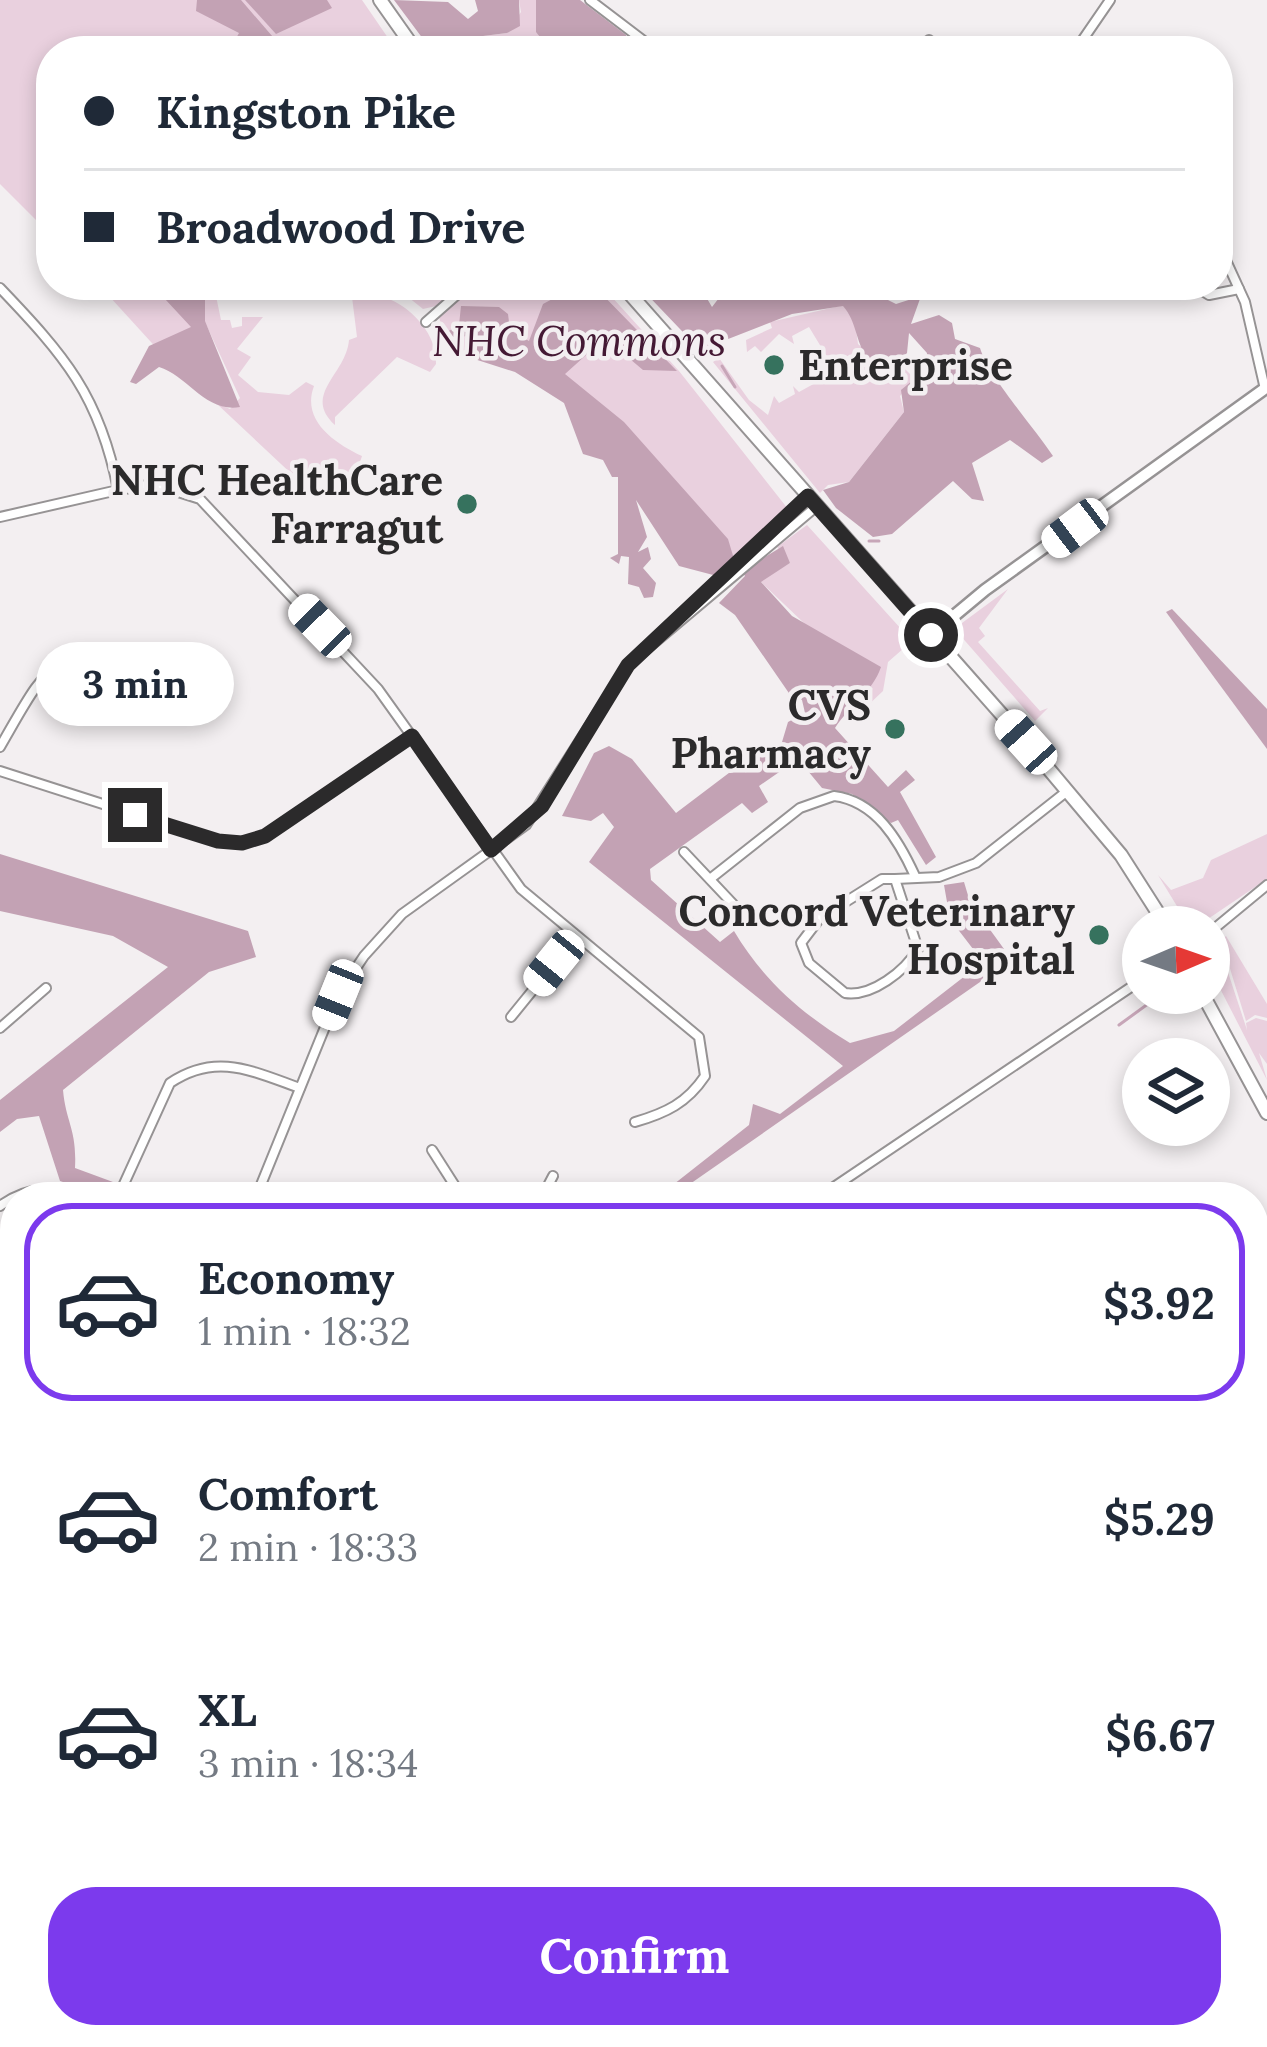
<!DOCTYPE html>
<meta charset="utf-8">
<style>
:root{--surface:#fff;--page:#f6f6f7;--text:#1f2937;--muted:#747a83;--line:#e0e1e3;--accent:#7c3aed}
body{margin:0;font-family:Lora,serif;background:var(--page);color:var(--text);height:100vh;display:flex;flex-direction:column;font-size:45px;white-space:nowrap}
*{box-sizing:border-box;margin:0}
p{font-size:39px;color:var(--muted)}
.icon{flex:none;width:66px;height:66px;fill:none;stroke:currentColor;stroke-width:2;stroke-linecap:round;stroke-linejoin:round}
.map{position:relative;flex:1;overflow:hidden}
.panel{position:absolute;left:0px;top:1182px;width:1269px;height:867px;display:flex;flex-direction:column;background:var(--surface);border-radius:48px 48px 0 0;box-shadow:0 6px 18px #0003}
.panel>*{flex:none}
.guide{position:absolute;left:36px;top:36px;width:1197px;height:264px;border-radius:48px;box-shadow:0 6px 18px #0003;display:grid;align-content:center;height:264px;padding:0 48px;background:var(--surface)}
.needle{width:78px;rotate:88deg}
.controls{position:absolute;left:1122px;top:906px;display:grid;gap:24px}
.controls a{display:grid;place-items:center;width:108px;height:108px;border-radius:50%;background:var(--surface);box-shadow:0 6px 18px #0003;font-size:60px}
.end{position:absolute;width:54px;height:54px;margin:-27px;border:15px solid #2b2a2b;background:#fff;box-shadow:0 0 0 6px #fff}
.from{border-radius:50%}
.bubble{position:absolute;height:84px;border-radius:42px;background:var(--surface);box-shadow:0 6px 18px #0003;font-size:39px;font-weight:700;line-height:84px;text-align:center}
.car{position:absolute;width:36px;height:72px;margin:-36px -18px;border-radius:15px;box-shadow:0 0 9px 3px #0007;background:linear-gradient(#fff 24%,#345 0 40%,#fff 0 76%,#345 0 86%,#fff 0)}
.guide b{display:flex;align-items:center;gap:42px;height:114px;font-size:45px}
.guide b+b{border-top:3px solid var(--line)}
.guide i{width:30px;height:30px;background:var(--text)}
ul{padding:21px 0 0;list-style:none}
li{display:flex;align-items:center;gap:36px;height:198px;margin:0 24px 18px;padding:0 24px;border:6px solid transparent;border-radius:48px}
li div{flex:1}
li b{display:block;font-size:45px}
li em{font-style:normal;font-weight:700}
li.selected{border-color:var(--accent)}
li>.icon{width:108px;height:108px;stroke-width:1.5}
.primary-button{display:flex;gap:24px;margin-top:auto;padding:24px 48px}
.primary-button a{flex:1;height:138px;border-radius:48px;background:var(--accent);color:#fff;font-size:48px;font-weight:700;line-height:138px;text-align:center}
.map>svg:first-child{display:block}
</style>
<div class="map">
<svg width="1267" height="2047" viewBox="0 0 1267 2047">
<rect width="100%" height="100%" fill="#f3eff1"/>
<g fill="#e9d0de">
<path d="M0,0H362L397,51H51V235L0,184Z"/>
<path d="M519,0H536L539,38L565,42L573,51H464L467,38L507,33L521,12Z"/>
<path d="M99,285H162L198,324L161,353Z"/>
<path d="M193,285L213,294L223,291L216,296L221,320H230L232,328L242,326V317H263L237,349L251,357L238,375L258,392L289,395L306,382L314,386C301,420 334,443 362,456L355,477L297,479L216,403L230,409L240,398L204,320L205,298Z"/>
<path d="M393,285H601L679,371L788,509L735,562L566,399L527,370L479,360L462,350L442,328L436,306L423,309Z"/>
<path d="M371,294C402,297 438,330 436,364L430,372L397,357L335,417V425C302,394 346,375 349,340L357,337L352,297Z"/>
<path d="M844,305L855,321L858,344L880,363L898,362L915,379L900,396L904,412L849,482L828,485L820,493L713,362L719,358L749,400L768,415L774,396L779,403L795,394L793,386L799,392L828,376L832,365L809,327L792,336L794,344L779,334L761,352L755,346L747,352L746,340L772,328L770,322Z"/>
<path d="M807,525L912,641L888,662L883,691L864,709L856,700L873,689L760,581L790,563L777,547Z"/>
<path d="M1008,589L979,628L985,636L978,642L1040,711L1048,708L1035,721L959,634L962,623Z"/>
<path d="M1267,834V879L1199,925L1183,916L1158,875L1171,890L1203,878L1211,860Z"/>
<path d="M1226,936L1267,1004V1018L1255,1015L1246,1021L1224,949L1219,945L1247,1030L1246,1023L1256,1018L1267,1021V1064L1259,1053L1267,1080L1209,967V949Z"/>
</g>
<g fill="#c3a2b4">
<path d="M197,0H241L285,51H219L217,36L234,42L239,33L196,11Z"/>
<path d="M245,0H327L332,8L276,34Z"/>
<path d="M394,0L448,2L468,19L478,11L475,0H519L520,26L507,33L467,38L464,51H432Z"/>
<path d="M536,0H580L626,35L628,51H573L565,42L543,41L536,32Z"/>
<path d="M152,285H193L205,298V321L240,407C205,413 187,375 159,367L136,384L130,382L149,346L191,327Z"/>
<path d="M560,285H593L677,371L643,370L605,338L565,374L624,422L728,539L734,559L717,576L679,566L636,500L647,537L638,552L648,547L651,559L643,568L656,583L653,597L644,598L639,587L628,584L629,557L621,556L619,564L610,558L618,554V477H612L603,460L583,454L564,403L515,372L468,357L477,341L471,335L452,339L447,332L459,325L461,306L499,307L508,314L510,330L529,341L543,304L556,297Z"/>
<path d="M638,285H699L712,307L722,294L755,285H893L876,294L896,304L921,296L911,324L939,315L952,323L955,339L980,348C989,377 1033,426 1053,456L1042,463L1010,440L972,463L984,501L972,499L953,481L892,534L873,537L836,508L823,490L849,482L904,412L901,390L925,370L927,353L909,333L907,353L898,362L867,358C855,340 857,322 843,306L792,314L700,350Z"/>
<path d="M783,546L790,563L761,582L792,616L881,667C872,693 850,705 835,728L888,787L906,770L915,780L900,792L936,857L926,865L898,820L891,823L852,794L822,788L798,759L759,786L768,802L752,813L742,803L650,869L651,880L720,942L734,931C763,980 802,1014 850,1043L894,1031L983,962L950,919L944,885L964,882L970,902L1004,949L1003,966L677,1193L669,1188L749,1125L753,1104L780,1114L843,1066L589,862L614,827L603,813L591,821L562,816L594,753L609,746L632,759L676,813L754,754L782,742L788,722L805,713L802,700L793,699L735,615L719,603L745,576L742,571Z"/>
<path d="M1172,609L1267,709V749L1166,612Z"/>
<path d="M0,854L248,931L256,957L209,972L63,1090C66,1123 77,1129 75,1168L113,1182L107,1197L60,1181L39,1116L17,1119L0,1132V1100L168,967L113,936L0,911Z"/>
</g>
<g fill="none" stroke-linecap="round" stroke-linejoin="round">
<g stroke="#c7a6b8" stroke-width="3">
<path d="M722,366L735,387"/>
<path d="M869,541H879"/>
<path d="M1119,1025L1163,993"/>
</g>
<g stroke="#969394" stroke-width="12">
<g id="street">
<path d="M590,0L657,51"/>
<path d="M929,40V51"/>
<path d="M1075,51L1110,0"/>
<path d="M1218,243L1245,302L1265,389"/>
<path d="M1193,285L1209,295L1239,289"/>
<path d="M0,288C64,355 100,396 118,490L0,517"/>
<path d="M426,322L468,285"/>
<path d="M118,490L153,484L200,499L378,689L521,889L699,1037L705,1076C687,1103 666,1113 635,1122"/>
<path d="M742,564L808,496"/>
<path d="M0,747C47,666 52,641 152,664"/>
<path d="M0,771L218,841L242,843L265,836L412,735"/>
<path d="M684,852L734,905"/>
<path d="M710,879L800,808L834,796C876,801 899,841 915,876"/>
<path d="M882,879H895L918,949C905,971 872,997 845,993L809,963L801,943L820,918Z"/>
<path d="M895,879L939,877L976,863L1066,792"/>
<path d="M1209,933L1267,885"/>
<path d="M511,1017L576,937"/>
<path d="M0,1028L46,988"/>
<path d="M432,1150L462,1197"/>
<path d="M118,1197L170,1083C216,1052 252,1071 300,1088"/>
<path d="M256,1197L338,995L364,956L402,914L526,825L628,665L817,506"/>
<path d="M542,1197L553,1176"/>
<path d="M819,1197L1143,979"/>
<path d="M0,1206C30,1184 51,1188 85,1197"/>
<path d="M1254,1275L1267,1266"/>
<path d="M1254,1527L1267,1518"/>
<path d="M1254,1545L1267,1537"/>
<path d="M0,1553L15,1544"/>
<path d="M0,1753L15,1743"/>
<path d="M1254,1787L1267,1809"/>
<path d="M1254,1920L1267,1910"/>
<path d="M88,2034L97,2047"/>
<path d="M259,2034L268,2047"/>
<path d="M846,2034L856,2047"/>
<path d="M17,2047L36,2034"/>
<path d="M605,2047L609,2034"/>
<path d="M1077,2047L1096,2034"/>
</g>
</g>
<g stroke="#969394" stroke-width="15">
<path id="secondary" d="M931,635L985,590L1267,387"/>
</g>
<g stroke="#969394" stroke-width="16">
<g id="primary">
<path d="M380,0L416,51"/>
<path d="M622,285L1026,742L1121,855L1167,927"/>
<path d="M1202,993L1267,1113"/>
</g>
</g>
<use href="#street" stroke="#fff" stroke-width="8"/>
<use href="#secondary" stroke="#fff" stroke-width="10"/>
<use href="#primary" stroke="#fff" stroke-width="12"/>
</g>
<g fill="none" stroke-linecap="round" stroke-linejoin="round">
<path stroke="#2b2a2b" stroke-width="15" d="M135,815L218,841L242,843L265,836L412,736L491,850L542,806L628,665L808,496L931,635"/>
</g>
<g fill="#36725e" stroke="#f3eff1" stroke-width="4.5">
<circle cx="774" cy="365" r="12"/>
<circle cx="467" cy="504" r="12"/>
<circle cx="895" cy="729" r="12"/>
<circle cx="1099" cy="935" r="12"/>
</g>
<g text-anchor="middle" stroke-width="9" stroke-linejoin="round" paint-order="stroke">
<g font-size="42" font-style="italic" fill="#441934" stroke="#f3eff1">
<text x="579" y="356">NHC Commons</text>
</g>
<g font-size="42" font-weight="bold" fill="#2b2a2b" stroke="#f3eff1" text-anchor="end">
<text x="798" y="380" text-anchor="start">Enterprise</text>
<text x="443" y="495">NHC HealthCare<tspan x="443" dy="48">Farragut</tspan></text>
<text x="871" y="720">CVS<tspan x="871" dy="48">Pharmacy</tspan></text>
<text x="1075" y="926">Concord Veterinary<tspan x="1075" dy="48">Hospital</tspan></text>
</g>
</g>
</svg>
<div class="controls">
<a><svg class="needle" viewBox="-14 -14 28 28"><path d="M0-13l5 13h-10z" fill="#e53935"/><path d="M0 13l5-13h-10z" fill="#747a83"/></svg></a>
<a><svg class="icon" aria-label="layers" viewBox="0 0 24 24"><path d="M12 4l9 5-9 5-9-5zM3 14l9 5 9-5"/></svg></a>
</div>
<i class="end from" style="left:931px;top:635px"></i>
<i class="end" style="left:135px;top:815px"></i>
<div class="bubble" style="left:36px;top:642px;width:198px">3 min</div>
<i class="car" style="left:1075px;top:528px;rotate:233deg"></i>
<i class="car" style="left:320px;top:626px;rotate:316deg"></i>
<i class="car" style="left:1026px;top:742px;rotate:318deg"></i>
<i class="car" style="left:554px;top:963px;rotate:219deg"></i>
<i class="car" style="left:338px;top:995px;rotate:202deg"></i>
<div class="guide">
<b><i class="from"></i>Kingston Pike</b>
<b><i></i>Broadwood Drive</b>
</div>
<section class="panel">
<ul>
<li class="selected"><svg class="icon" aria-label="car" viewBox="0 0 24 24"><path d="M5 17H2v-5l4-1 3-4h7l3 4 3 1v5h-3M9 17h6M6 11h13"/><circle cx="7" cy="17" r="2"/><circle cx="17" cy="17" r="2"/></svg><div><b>Economy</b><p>1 min · 18:32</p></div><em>$3.92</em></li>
<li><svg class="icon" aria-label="car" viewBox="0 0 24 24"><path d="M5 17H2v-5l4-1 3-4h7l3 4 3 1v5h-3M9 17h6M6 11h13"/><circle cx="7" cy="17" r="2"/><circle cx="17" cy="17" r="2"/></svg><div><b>Comfort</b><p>2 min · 18:33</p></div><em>$5.29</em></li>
<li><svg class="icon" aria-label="car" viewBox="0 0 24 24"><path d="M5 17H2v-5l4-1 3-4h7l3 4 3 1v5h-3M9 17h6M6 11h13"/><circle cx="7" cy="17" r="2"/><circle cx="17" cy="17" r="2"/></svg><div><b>XL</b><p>3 min · 18:34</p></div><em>$6.67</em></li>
</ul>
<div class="primary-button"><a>Confirm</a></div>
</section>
</div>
